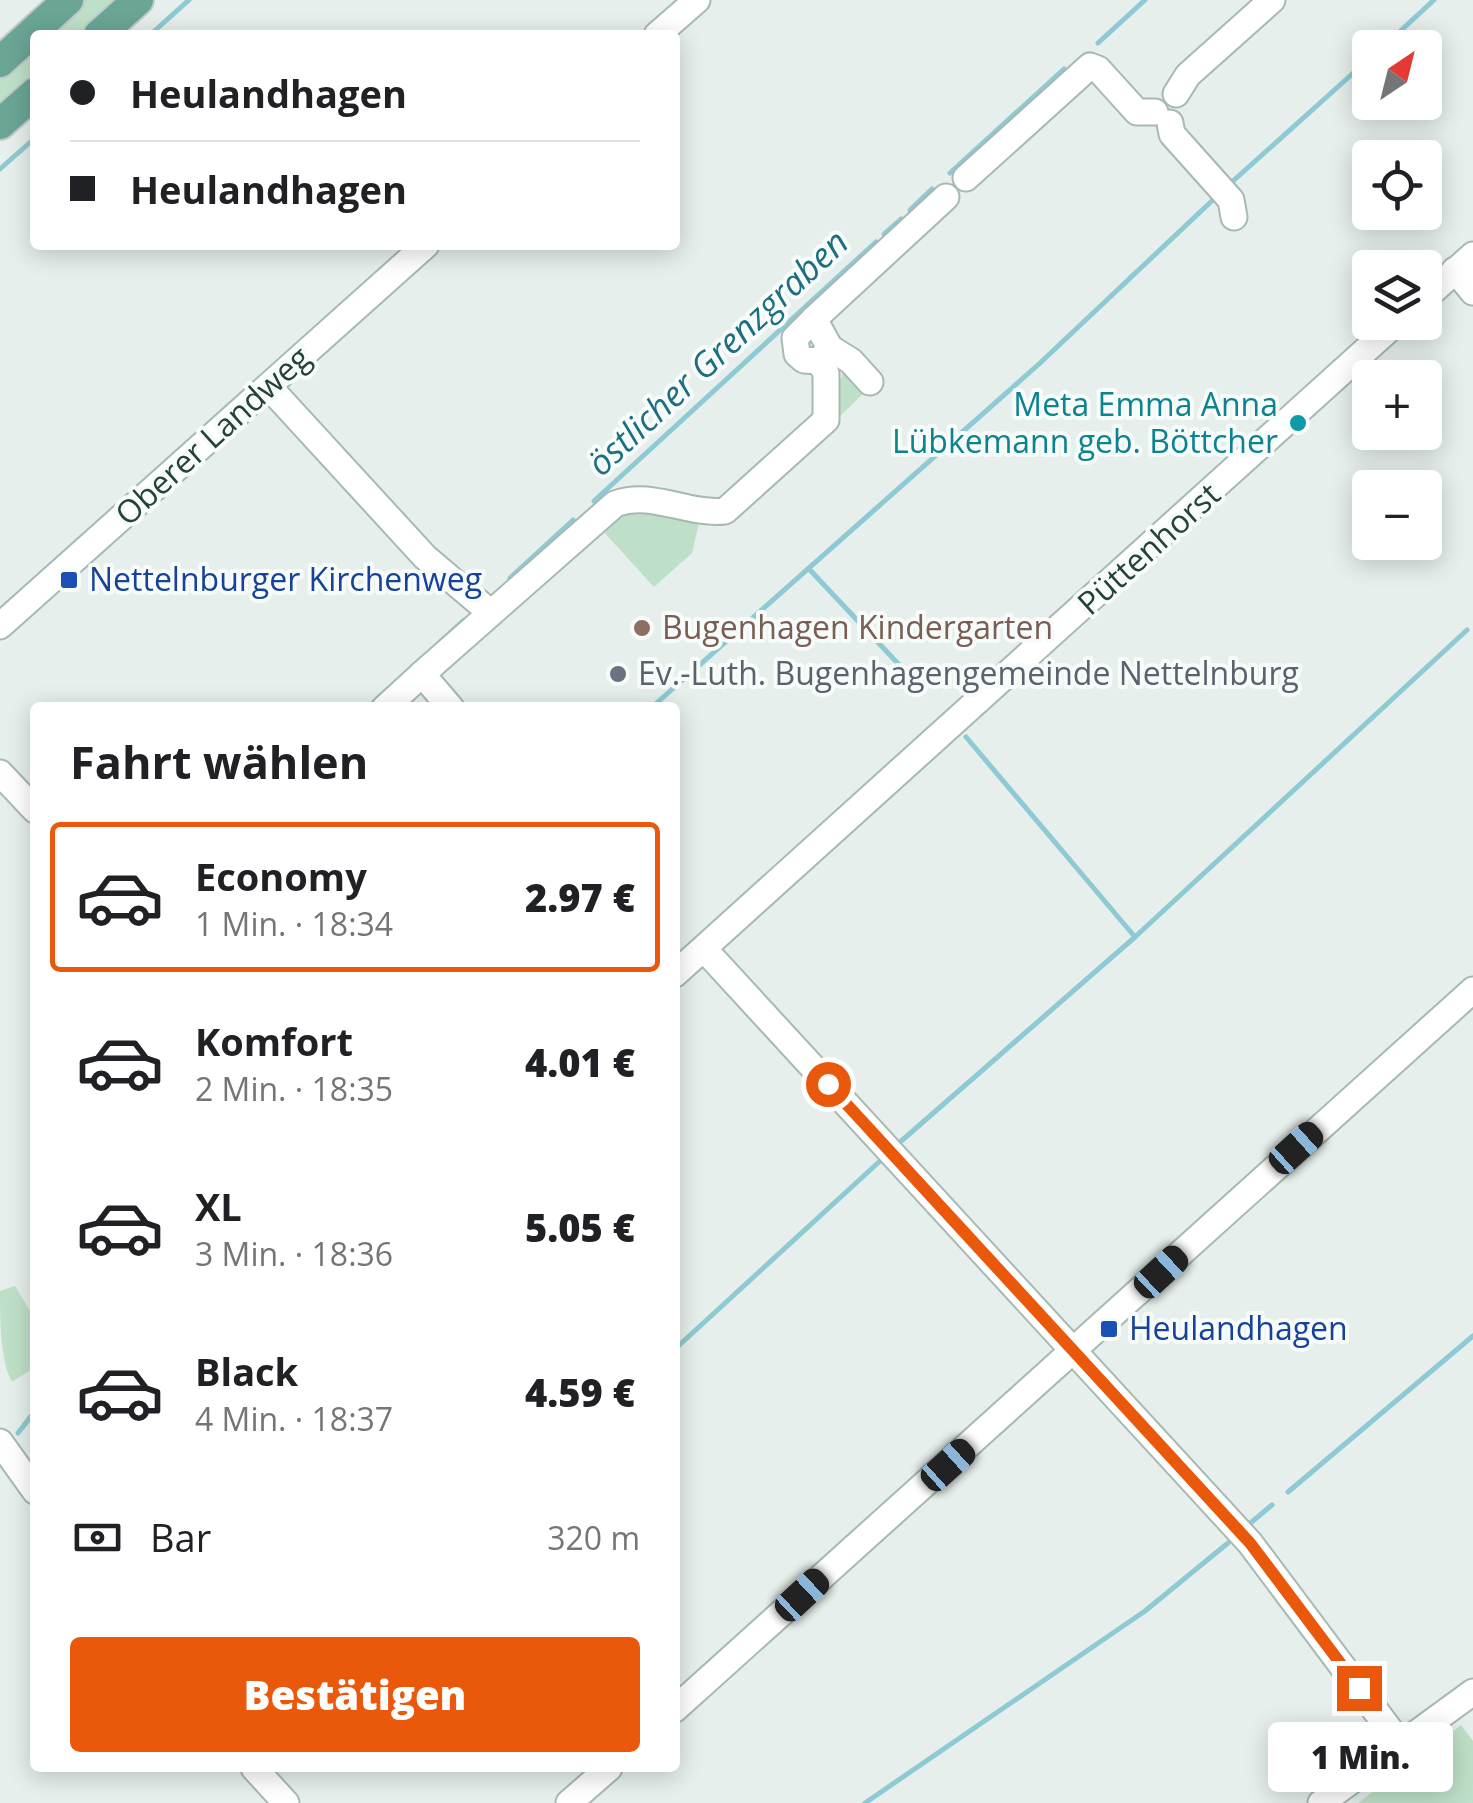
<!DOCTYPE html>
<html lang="de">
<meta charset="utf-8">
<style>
:root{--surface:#fff;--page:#f6f6f6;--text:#202124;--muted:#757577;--line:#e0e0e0;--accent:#ea580c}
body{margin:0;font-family:"Open Sans",sans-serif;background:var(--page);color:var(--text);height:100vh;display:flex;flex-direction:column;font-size:38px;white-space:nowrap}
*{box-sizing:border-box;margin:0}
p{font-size:32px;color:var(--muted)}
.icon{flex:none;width:55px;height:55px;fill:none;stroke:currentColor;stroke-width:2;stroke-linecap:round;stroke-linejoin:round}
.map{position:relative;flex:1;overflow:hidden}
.details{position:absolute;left:30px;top:702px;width:650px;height:1070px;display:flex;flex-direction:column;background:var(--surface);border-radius:10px;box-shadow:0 5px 25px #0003}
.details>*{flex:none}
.guide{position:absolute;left:30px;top:30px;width:650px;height:220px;border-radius:10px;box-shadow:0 5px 25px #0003;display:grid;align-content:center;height:220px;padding:0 40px;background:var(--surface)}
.needle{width:65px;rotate:35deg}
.fabs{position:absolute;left:1352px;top:30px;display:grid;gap:20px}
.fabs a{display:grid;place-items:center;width:90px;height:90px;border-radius:10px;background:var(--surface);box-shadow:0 5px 25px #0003;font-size:50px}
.end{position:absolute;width:45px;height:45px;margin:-22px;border:12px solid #ea580c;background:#fff;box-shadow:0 0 0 5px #fff}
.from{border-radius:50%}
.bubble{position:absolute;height:70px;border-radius:10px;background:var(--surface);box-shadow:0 5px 25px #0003;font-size:32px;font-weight:800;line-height:70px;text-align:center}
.car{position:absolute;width:30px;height:60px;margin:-30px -15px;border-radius:12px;box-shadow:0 0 8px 2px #0007;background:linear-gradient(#222 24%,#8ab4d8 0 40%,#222 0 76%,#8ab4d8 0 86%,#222 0)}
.guide b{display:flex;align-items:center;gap:35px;height:95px;font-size:38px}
.guide b+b{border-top:2px solid var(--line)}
.guide i{width:25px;height:25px;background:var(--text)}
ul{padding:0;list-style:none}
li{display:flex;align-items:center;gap:30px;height:150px;margin:0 20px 15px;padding:0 20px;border:5px solid transparent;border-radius:10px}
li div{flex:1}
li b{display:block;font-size:38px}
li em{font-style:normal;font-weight:800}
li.selected{border-color:var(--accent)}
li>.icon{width:90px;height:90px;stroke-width:1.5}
h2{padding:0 40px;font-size:45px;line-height:120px}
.pay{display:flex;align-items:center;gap:25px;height:110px;padding:0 40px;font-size:38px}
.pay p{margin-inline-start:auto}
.primary-button{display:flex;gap:20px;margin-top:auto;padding:20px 40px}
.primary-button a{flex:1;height:115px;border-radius:10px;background:var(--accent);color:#fff;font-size:40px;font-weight:800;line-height:115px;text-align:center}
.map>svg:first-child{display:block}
</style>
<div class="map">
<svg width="1473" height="1803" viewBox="0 0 1473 1803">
<rect width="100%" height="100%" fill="#e6efeb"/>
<g fill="#bfe0c8">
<path d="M76,0H125L86,35H37Z"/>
<path d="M35,37V82L0,115V69Z"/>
<path d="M842,363L866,391L835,421L834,379L842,378Z"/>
<path d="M639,508L699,523L692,553L654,587L602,530L620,512Z"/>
<path d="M15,1286L35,1319V1367L12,1382C0,1361 0,1318 0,1291Z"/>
<path d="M1461,1725L1473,1741V1803H1358Z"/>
</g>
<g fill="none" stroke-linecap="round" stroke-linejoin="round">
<g stroke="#8ec9d4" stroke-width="5">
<path d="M150,35L189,0"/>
<path d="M1098,43L1145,0"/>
<path d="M1382,48L1434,0"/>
<path d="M0,169L35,138"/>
<path d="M950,173L1064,69"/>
<path d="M1233,181L1370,58"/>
<path d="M910,210L932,189"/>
<path d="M884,234L901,219"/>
<path d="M594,501L876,242"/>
<path d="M810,570L904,670"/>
<path d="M510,578L573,520"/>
<path d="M440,642L463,621"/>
<path d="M368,708L380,696"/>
<path d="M651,708L1039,364L1216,197"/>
<path d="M966,737L1135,937L1467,630"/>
<path d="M899,1143L1135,937"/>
<path d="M675,1349L880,1161"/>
<path d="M18,1433L35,1411"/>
<path d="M1288,1492L1473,1336"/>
<path d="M1247,1526L1272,1505"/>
<path d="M865,1803L1145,1611L1228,1543"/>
</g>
<g stroke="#a8b8b2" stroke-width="29">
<g id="minor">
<path d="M657,35L697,0"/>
<path d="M1176,94L1188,75L1272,0"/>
<path d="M1170,123L1172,134L1231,200L1234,217"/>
<path d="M966,178L1090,66L1098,69L1137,112H1155"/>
<path d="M1455,270L1473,292"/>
<path d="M1425,298L1473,255"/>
<path d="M814,319L946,197"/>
<path d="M814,319L830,348L819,361L804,360L797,354L795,338Z"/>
<path d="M830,348L851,361L870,382"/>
<path d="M269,387L425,557L491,613"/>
<path d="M0,626L426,245"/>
<path d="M385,708L422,674"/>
<path d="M451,708L422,674L615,504C652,490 686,515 725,511L826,420V373L819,361"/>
<path d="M0,773L35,810"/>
<path d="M704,949L1250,1543L1402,1746"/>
<path d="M675,974L1397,322"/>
<path d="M0,1442L35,1491"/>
<path d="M675,1709L1473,990"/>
<path d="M254,1768L286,1803"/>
<path d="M569,1803L609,1768"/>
<path d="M1321,1803L1473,1692"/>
</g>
</g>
<g stroke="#c2cac8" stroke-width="34">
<g id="major">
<path d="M99,35L138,0"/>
<path d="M0,62L68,0"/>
<path d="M0,124L35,93"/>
</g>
</g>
<use href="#minor" stroke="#fff" stroke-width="25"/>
<use href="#major" stroke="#6aa596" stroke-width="30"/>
</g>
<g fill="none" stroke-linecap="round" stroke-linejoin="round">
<path stroke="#ea580c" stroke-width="12" d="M828,1084L1250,1543L1359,1688"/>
</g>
<circle fill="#0f9aa8" stroke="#f7fbf9" stroke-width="4" cx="1298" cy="423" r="10"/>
<g fill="#1a4fb4" stroke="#f7fbf9" stroke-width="4">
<rect x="59" y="570" width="20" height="20" rx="5"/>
<rect x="1099" y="1319" width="20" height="20" rx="5"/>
</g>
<circle fill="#8d6e63" stroke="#f7fbf9" stroke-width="4" cx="642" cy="628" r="10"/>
<circle fill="#6b7280" stroke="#f7fbf9" stroke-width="4" cx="618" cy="674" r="10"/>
<g text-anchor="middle" stroke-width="8" stroke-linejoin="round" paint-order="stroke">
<g font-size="32" fill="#0d838f" stroke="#f7fbf9" text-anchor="end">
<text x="1278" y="416">Meta Emma Anna<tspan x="1278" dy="37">Lübkemann geb. Böttcher</tspan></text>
</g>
<g font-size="32" fill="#24423a" stroke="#f7fbf9">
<text transform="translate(213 436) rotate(-42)" y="11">Oberer Landweg</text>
<text transform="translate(1149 549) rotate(-42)" y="11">Püttenhorst</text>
</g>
<g font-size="32" fill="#164399" stroke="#f7fbf9" text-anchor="start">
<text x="89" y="591">Nettelnburger Kirchenweg</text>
<text x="1129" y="1340">Heulandhagen</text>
</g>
<g font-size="32" fill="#785e54" stroke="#f7fbf9" text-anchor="start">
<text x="662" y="639">Bugenhagen Kindergarten</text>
</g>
<g font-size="32" fill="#5b616d" stroke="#f7fbf9" text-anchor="start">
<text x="638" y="685">Ev.-Luth. Bugenhagengemeinde Nettelnburg</text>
</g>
<g font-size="35" font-style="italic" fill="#1c6f80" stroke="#f7fbf9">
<text transform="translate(718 353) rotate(-43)" y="12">östlicher Grenzgraben</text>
</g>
</g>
</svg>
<div class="fabs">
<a><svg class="needle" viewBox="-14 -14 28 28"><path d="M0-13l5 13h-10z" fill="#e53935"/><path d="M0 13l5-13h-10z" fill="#757577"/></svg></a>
<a><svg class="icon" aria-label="locate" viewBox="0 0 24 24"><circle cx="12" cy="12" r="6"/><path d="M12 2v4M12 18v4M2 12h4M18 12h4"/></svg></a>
<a><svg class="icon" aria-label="layers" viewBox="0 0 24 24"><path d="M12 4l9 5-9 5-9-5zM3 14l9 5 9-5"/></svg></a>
<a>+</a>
<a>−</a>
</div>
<i class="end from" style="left:828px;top:1084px"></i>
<i class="end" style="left:1359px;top:1688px"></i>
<div class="bubble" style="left:1268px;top:1722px;width:185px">1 Min.</div>
<i class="car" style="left:1296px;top:1148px;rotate:48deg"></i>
<i class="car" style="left:1161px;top:1272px;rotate:47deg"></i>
<i class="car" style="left:948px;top:1465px;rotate:48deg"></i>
<i class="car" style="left:802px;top:1595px;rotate:47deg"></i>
<div class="guide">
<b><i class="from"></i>Heulandhagen</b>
<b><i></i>Heulandhagen</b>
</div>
<section class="details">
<h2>Fahrt wählen</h2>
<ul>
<li class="selected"><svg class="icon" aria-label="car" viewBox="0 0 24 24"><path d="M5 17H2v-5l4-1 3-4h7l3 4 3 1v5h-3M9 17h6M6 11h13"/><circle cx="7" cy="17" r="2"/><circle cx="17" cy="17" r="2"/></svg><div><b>Economy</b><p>1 Min. · 18:34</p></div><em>2.97 €</em></li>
<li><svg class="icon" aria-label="car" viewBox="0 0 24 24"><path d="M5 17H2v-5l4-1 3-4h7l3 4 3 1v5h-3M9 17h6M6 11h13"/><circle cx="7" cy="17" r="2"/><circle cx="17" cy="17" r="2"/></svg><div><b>Komfort</b><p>2 Min. · 18:35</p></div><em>4.01 €</em></li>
<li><svg class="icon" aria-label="car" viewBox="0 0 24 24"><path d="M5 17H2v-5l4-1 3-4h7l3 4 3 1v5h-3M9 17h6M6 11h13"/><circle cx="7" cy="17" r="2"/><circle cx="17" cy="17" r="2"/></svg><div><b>XL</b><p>3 Min. · 18:36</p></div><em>5.05 €</em></li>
<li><svg class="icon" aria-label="car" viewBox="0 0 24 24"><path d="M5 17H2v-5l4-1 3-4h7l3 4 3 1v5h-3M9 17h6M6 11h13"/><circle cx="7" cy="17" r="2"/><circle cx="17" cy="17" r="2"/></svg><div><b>Black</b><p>4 Min. · 18:37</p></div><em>4.59 €</em></li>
</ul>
<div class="pay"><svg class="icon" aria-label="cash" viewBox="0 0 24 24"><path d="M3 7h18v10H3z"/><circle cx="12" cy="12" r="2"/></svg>Bar<p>320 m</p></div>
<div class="primary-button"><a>Bestätigen</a></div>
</section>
</div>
